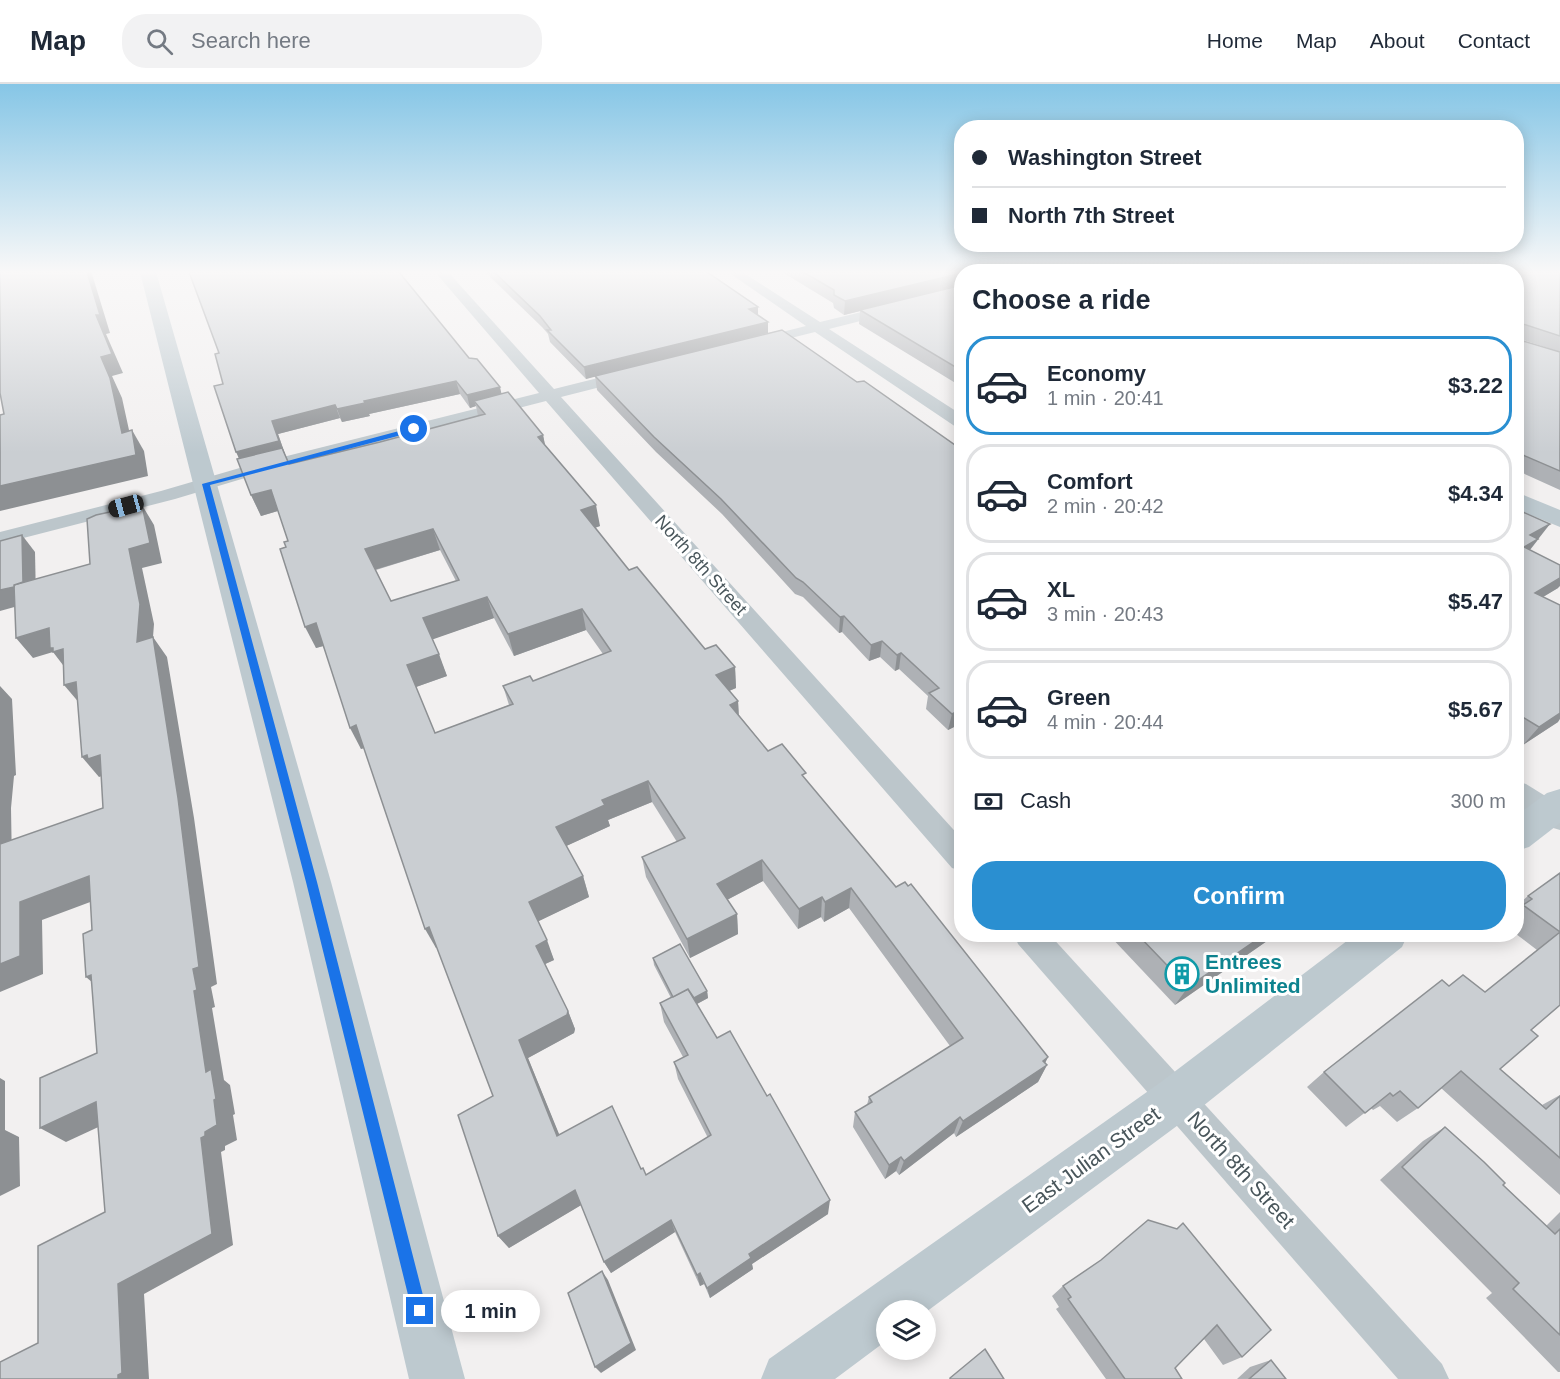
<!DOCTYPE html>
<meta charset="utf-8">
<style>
:root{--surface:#fff;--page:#f2f2f3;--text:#1f2937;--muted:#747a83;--line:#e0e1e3;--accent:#2a8fd1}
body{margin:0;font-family:Arial,sans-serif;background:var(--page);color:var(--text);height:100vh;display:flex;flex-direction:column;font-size:22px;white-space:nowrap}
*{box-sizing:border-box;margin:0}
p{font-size:20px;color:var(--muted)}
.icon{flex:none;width:33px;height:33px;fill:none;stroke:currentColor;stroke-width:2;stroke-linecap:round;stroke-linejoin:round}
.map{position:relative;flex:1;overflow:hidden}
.panel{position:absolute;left:954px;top:180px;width:570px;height:678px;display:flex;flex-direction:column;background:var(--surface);border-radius:24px;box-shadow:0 3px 15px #0003}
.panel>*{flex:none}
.hud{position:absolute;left:954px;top:36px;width:570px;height:132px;border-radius:24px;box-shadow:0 3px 15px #0003;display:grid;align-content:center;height:132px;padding:0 18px;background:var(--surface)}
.tools{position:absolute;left:876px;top:1216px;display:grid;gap:12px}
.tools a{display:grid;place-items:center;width:60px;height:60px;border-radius:50%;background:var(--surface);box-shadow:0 3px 15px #0003;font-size:30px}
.end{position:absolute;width:27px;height:27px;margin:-14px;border:8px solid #1a73e8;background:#fff;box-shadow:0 0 0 3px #fff}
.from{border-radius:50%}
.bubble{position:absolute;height:42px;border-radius:21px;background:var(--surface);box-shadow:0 3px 15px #0003;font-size:20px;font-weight:700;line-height:42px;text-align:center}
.car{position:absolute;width:18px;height:36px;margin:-18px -9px;border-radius:8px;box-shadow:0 0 4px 2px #0007;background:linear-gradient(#222 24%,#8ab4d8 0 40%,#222 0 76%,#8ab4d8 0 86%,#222 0)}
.hud b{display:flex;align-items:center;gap:21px;height:57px;font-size:22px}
.hud b+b{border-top:2px solid var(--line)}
.hud i{width:15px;height:15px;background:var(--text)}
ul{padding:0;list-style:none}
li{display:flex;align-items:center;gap:18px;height:99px;margin:0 12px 9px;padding:0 6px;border:3px solid var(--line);border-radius:24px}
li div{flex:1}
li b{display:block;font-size:22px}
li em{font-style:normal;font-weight:700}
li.active{border-color:var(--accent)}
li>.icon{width:54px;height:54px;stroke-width:1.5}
h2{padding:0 18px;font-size:27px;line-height:72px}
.pay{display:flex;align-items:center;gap:15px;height:66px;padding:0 18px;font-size:22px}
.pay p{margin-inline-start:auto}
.cta{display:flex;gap:12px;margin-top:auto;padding:12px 18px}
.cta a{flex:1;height:69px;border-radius:24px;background:var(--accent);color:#fff;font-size:24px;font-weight:700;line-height:69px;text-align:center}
header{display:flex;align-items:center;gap:36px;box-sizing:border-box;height:84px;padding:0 30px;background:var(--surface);border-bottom:2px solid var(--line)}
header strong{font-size:28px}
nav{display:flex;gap:33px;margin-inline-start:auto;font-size:21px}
.search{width:420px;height:54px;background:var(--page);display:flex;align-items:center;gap:15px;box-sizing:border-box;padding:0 21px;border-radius:24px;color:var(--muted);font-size:22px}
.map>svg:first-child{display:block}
</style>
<header>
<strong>Map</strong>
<div class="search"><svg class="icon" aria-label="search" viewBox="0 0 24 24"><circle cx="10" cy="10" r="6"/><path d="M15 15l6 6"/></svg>Search here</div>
<nav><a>Home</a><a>Map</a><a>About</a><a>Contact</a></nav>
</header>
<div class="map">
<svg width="1560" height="1295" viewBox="0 0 1560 1295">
<rect width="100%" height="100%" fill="#f2f0f0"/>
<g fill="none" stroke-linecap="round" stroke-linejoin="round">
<g fill="#bcc6cb" fill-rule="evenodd">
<path d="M435,188H448L554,305L630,286L636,288L638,291L636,294L561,313L962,755V787L952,784L546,317L255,391L175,415L0,460V448L161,407L243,383L539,309Z"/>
<path d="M728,188H742L820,238L891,221L896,222L898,225L896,228L829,245L962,331V344L956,343L815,248L755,263L750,262L748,259L750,256L806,242Z"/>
<path d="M1516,697L1526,700L1560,721V746L1550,743L1516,721Z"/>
<path d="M1014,850H1049L1442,1280L1449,1295H1398L1018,860Z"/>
</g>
<g fill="#bdc9cf" fill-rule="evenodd">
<path d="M140,188H156L331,798L465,1295H409L293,798Z"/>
<path d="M1516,408L1560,426V443L1516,425Z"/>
<path d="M1560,705V739L1529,763L1516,767V732L1547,709Z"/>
<path d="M1356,850H1408L1402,863L1193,1030L926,1228L886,1227V1257L835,1295H761L769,1275L1161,998Z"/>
</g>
</g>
<g fill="#aeb1b5" fill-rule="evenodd">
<path d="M485,188H707L758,231L768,238V249L857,298L962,366V639L948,646L926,625L928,612L899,585L895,587L880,573L869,577L842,548L839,549L803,513L795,510L722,430L656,368L597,306L595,292L586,295L550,258L548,250L542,243Z"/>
<path d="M782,188H962V303L859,240L860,227L844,231L834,224L833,219Z"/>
<path d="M1516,188H1560V268L1523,256V257L1560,268V406L1516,386Z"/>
<path d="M469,274L501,310L543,351L545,361L600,442L595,444L629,486L705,565L735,583L736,604L729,607L738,617L739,631L768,667L805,695L896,803L1048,973L1045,979L1047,981L1038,998L956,1053L954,1049L899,1091L896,1087L885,1095L853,1043L855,1028L867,1021L869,1013L950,962L849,824L824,838L821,833L798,845L763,797L727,816L737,830L738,850L690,874L646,793L642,773L677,758L652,718L608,736L610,742L566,762L583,792L589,813L538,837L554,876L545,880L568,927L575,945L574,949L528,974L559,1051L641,1085L646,1091L708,1054L678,995L674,978L683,973L664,938L660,919L671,914L654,881L653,874L707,907L708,914L697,920L717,954L828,1130L752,1180L753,1185L710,1214L704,1200L700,1202L675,1148L611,1189L604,1178L581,1121L509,1164L498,1152L493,1012L437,864H436L364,664L361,665L323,562L316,564L286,463L288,457L278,427L261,432L251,411L239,375L223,300ZM460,310L470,324L476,322L478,332L380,358L289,380L285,370L278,350L340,334L342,338L370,332L369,330ZM440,466L456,497L391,517L376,486ZM494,534L514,572L586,546L603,570L533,597L503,602L509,621L435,649L416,603L447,592L432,555Z"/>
<path d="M1516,425L1537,457L1530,466L1558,504L1543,513L1558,638L1523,661L1516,657Z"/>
<path d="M1560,789V921L1531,946L1500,985L1542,1021L1560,1011V1111L1441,1004L1418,1024L1397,1038L1380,1022L1373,1026L1371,1024L1346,1043L1307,1003L1324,988L1449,902L1485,908L1537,866L1516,850V822L1528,812Z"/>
<path d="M1108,850H1277L1175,921Z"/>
<path d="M1445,1043L1503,1101L1546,1142L1560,1128V1288H1558L1486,1214L1492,1209L1380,1096L1423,1057Z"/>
<path d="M1183,1139L1242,1273L1223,1281L1204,1255L1175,1284L1182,1295H1106L1056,1225L1059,1223L1052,1212L1063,1202L1176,1145Z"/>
<path d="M1271,1276L1286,1295H1237L1250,1283Z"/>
</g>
<g fill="#8d9093">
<path d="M87,188H96L92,190L110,249L106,250L123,289L112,292L122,314L134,369L122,349L101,273L96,231Z"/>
<path d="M962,189V202L844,231L845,217Z"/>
<path d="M758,223V234L749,225Z"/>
<path d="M768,238V249L586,295L584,283Z"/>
<path d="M456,297L460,310L369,330L370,332L342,338L337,325L364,317Z"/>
<path d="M500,303L503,316L474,317L476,322L470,324L467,311Z"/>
<path d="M335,321L340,334L278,350L285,370L242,381L236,368L272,337Z"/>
<path d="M132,346L144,367L148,392L0,427V402Z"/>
<path d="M543,351L547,371L538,353Z"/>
<path d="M271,406L281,426L261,432L251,411Z"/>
<path d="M142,421L154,441L162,479L142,484L154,540L153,553L167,573L194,734L217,900L211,903L215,923L212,924L224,996L230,1001L235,1030L233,1031L237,1056L225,1062V1066L221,1068L233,1161L144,1210L149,1295H118V1200L201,1054L206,988L137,558L129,465Z"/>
<path d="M596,421L600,442L585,447L581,426Z"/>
<path d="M1550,440L1525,472L1516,477L1530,451Z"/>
<path d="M433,445L440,466L374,486L365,465Z"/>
<path d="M22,451L35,468L36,517L0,527V506Z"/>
<path d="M1560,494V502L1558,504L1521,526L1535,509Z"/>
<path d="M487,513L494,534L431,556L423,534Z"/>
<path d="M582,525L586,546L514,572L508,550Z"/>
<path d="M844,532L842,548L839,549L840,533Z"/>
<path d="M316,539L327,561L316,564L305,543Z"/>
<path d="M49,544L63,565L66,585L53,568L33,574L16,554Z"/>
<path d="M882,557L880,573L869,577L871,561Z"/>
<path d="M901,569L899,585L895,587L897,571Z"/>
<path d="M439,570L447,592L416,603L407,581Z"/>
<path d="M735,583L736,604L717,612L716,591Z"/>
<path d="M76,598L81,621L64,601Z"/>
<path d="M0,602L12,615L16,691L14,692L11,724L12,783L0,773Z"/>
<path d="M738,617L739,639L730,621Z"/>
<path d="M962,625V639L948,646L952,630Z"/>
<path d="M1560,629V635L1558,638L1523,661L1539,643Z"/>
<path d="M356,641L367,663L361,665L350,644Z"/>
<path d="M87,671H100L102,692L99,693L82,673Z"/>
<path d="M648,697L652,718L608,736L610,742L562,764L556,743L602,716Z"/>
<path d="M762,776L763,797L719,820L717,800Z"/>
<path d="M89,792L109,811L42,836L43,890L0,908V880L20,818Z"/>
<path d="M583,792L589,813L537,838L529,818Z"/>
<path d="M851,804L849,824L824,838L825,818Z"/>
<path d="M822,813L821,833L798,845L799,825Z"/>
<path d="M737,830L738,850L690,874L687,855Z"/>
<path d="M429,843L440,862L436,864L425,845Z"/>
<path d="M1265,850H1277L1175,921L1188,903Z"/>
<path d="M547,856L554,876L543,881L536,862Z"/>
<path d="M91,891L107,911L86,893Z"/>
<path d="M707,907L708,914L680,929L678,922Z"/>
<path d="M568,927L575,945L574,949L528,974L566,1067L557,1052L519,956Z"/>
<path d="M1048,973L1042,985L1047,981L1038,998L956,1053L963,1037Z"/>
<path d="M0,994L5,997V1046L19,1053L20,1102L0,1112Z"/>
<path d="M96,1018L120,1033L66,1058L40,1044Z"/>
<path d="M960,1033L954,1049L899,1091L904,1077Z"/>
<path d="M901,1073L896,1087L885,1095L889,1081Z"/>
<path d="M575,1106L583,1120L509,1164L498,1152Z"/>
<path d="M830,1116L828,1130L752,1180L753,1185L710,1214L707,1204L749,1170Z"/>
<path d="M671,1136L675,1148L611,1189L604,1178Z"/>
<path d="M602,1187L608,1196L636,1266L601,1289L595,1283Z"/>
<path d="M700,1189L704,1200L700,1202L697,1191Z"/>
</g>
<g fill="#caced2" stroke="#8d9093" stroke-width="1.5" fill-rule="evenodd">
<path d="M0,188H87L100,231H96L112,270L101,273L110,294L122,349L132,346L136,371L0,402V331L4,330L0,309Z"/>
<path d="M189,188H399L469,274L477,275L500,303L467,311L456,297L364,317L365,319L337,325L335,321L272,337L279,357L236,368L214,302L223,300L215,270L219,269Z"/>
<path d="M494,188H707L758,223L749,225L768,238L584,283L547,246H551L540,232Z"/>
<path d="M803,188H962V189L845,217L834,211V206Z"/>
<path d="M1516,188H1560V252L1523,240V257L1560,268V387L1516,368Z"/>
<path d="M962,201V287L860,226Z"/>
<path d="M782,246L857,298L864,297L962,366V625L952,630L929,609L939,604L901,569L897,571L882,557L871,561L844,532L840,533L803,498L796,494L721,415L654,353L595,292Z"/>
<path d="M508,308L543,351L538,353L596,421L581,426L629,486L637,483L705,565L716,561L735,583L716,591L738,617L730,621L768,667L782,660L806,689L802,691L896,803L905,798L908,802L911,800L1048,973L1043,977L1047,981L963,1037L960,1033L904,1077L901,1073L889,1081L855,1028L872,1018L869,1013L963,954L851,804L825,818L822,813L799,825L762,776L717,800L737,830L687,855L642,773L685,754L648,697L602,716L605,721L556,743L583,792L529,818L547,856L536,862L568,927L567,931L519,956L557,1052L612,1022L641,1085L643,1084L646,1091L711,1051L674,978L688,971L660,919L688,905L717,954L730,947L767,1012L770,1010L830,1116L749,1170L751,1174L707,1204L700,1189L697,1191L671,1136L604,1178L575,1106L498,1152L458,1031L493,1012L429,843L425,845L356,641L350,644L316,539L305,543L280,465L286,463L284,458L288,457L271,406L251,411L237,375L282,364L289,380L380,358L485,330L474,317ZM433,445L459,496L391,517L365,465ZM487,513L508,550L582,525L611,567L533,597L530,592L503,602L513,620L435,649L407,581L439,570L423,534Z"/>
<path d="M142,421L150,459L129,465L140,520L137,558L153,553L178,714L199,883L193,885L197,906L194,907L206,988L211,985L216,1015L214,1016L217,1041L205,1048V1052L201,1054L212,1150L118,1200L122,1289L118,1291V1295H0V1278L38,1259V1162L105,1128L96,1018L40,1044V994L97,969L91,891L86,893L83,850L92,846L89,792L20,818V872L0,880V760L103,724L100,671L88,675L87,671L82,673L76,598L64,601L63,565L53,568V564H50L49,544L16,554L14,501L90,480L87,435L96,431Z"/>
<path d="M1516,425L1550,440L1530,451L1538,455L1524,463L1560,481V494L1535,509L1560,521V629L1539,643L1516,629Z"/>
<path d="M22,451L23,498L14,501V503L0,506V457Z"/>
<path d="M1560,789V921L1531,946L1538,952L1500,985L1546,1025L1560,1012V1074L1461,987L1418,1024L1400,1007L1393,1012L1390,1009L1365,1029L1324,988L1442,896L1449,902L1463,891L1485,908L1560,848L1523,821L1532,815L1528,812Z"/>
<path d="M1137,850H1265L1188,903Z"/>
<path d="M680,860L707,907L694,914L688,905L673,913L653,874Z"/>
<path d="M1445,1043L1484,1078L1505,1099L1503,1101L1555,1150L1560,1145V1251L1513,1205L1519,1199L1402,1083Z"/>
<path d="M1148,1136L1177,1145L1183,1139L1271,1246L1242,1273L1217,1241L1175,1284L1182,1295H1125L1068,1215L1071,1213L1063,1202L1101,1176Z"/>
<path d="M602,1187L631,1259L595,1283L568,1209Z"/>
<path d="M985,1265L1004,1295H950V1294Z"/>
<path d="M1271,1276L1286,1295H1249Z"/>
</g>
<linearGradient id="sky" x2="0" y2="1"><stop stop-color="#86c6e6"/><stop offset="0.51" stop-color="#f9f8f8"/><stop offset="1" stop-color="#f9f8f8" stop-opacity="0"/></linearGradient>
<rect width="1560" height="369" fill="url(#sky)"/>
<path fill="#1a73e8" d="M414,343L417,347L210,401L317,798L427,1227L425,1233L420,1235L414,1233L412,1227L306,798L202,400Z"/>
<defs>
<g id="building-ring" transform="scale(1.725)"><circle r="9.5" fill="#fff" stroke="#0f9aa8" stroke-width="1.5"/><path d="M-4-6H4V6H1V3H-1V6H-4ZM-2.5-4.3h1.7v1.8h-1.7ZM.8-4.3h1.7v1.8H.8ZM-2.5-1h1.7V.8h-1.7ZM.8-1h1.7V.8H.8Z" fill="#0f9aa8"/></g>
</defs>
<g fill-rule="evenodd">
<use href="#building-ring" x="1182" y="890"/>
</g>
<g text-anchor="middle" stroke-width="6" stroke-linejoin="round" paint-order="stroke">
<g font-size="18" fill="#49565b" stroke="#fff">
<text transform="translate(701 481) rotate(48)" y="6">North 8th Street</text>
</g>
<g font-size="21" font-weight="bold" fill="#0d838f" stroke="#fff" text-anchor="start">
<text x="1205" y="885">Entrees<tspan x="1205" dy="24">Unlimited</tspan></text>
</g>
<g font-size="21" fill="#49565b" stroke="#fff">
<text transform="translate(1091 1076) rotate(-36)" y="7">East Julian Street</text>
<text transform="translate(1241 1086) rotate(48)" y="7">North 8th Street</text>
</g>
</g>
</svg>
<div class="tools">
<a><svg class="icon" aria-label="layers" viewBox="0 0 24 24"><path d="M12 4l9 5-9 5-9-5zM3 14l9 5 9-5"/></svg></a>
</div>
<i class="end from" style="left:414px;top:345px"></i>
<i class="end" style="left:420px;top:1227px"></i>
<div class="bubble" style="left:441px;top:1206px;width:99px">1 min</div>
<i class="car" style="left:126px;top:422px;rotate:255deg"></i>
<div class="hud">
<b><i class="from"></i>Washington Street</b>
<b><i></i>North 7th Street</b>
</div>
<section class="panel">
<h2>Choose a ride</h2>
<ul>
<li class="active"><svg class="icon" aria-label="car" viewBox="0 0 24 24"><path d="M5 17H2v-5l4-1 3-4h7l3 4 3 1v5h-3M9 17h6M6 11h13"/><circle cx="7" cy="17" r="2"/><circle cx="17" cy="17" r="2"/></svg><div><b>Economy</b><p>1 min · 20:41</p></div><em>$3.22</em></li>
<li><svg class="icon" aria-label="car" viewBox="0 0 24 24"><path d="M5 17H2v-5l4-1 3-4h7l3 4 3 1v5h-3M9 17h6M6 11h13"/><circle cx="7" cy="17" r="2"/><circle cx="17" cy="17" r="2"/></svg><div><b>Comfort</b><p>2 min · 20:42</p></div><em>$4.34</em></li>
<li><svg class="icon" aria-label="car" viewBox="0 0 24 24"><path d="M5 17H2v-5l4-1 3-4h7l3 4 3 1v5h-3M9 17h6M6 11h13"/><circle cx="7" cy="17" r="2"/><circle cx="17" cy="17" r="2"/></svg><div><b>XL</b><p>3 min · 20:43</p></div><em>$5.47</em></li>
<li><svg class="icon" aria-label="car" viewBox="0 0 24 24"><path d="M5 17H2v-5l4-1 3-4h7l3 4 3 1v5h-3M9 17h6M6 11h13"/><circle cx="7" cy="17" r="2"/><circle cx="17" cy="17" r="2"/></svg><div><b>Green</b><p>4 min · 20:44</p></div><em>$5.67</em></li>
</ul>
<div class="pay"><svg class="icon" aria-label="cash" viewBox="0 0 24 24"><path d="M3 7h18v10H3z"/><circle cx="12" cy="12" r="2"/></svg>Cash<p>300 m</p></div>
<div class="cta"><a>Confirm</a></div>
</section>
</div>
